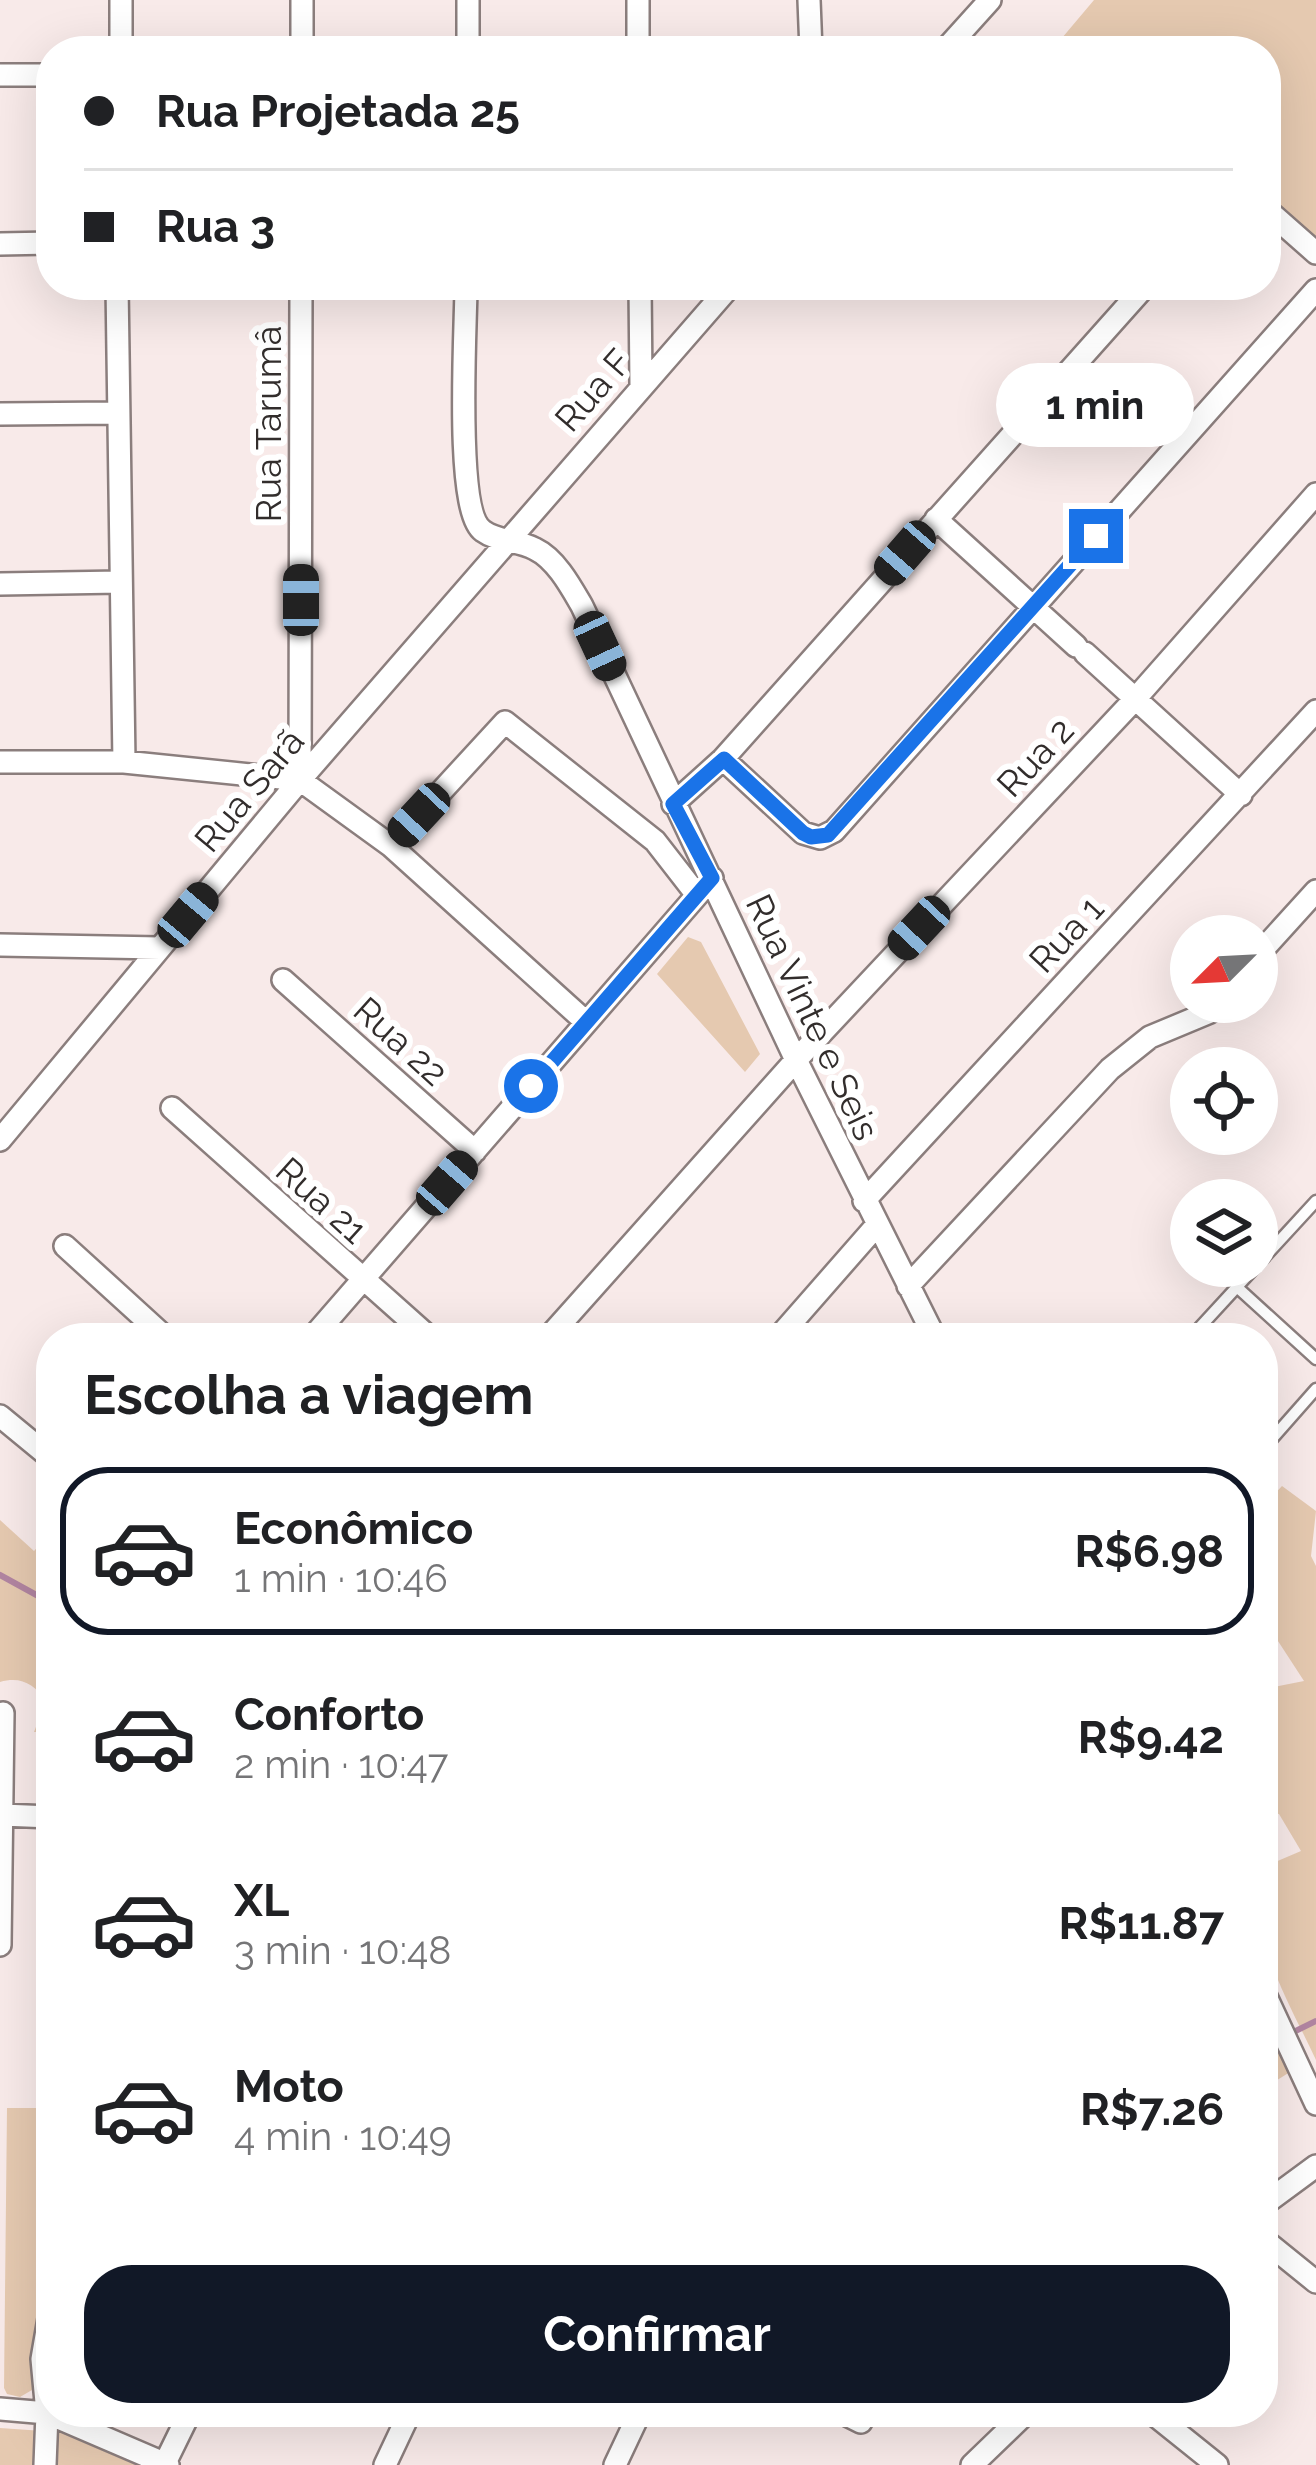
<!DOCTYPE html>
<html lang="pt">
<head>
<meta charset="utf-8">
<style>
  body { margin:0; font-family:Raleway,sans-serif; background:#f2f2f2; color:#202124; height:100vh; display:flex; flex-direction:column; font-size:45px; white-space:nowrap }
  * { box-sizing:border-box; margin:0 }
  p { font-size:39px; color:#757577 }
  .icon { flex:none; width:66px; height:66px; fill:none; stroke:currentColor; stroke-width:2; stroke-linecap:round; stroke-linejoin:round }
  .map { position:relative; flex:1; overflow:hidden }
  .panel { position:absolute; left:36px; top:1323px; width:1242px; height:1104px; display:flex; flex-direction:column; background:#fff; border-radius:48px; box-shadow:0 12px 48px #0002 }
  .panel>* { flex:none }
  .hud { position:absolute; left:36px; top:36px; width:1245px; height:264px; border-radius:48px; box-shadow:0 12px 48px #0002; display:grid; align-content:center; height:264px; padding:0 48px; background:#fff }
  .needle { width:78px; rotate:246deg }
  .fabs { position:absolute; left:1170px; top:915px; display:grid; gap:24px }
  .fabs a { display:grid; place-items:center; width:108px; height:108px; border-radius:50%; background:#fff; box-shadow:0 12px 48px #0002; font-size:60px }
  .end { position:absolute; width:54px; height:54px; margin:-27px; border:15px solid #1a73e8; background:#fff; box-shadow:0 0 0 6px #fff }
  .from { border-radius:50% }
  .bubble { position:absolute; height:84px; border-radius:42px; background:#fff; box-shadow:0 12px 48px #0002; font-size:39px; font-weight:700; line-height:84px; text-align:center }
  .car { position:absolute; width:36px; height:72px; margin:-36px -18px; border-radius:15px; box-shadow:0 0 9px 3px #0007; background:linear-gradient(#222 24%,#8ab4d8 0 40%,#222 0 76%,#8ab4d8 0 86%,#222 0) }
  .hud b { display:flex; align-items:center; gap:42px; height:114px; font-size:45px }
  .hud b+b { border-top:3px solid #e0e0e0 }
  .hud i { width:30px; height:30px; background:#202124 }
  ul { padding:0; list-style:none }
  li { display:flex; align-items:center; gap:36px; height:168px; margin:0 24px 18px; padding:0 24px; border:6px solid transparent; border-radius:48px }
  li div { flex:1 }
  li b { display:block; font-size:45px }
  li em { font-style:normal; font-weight:700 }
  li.on { border-color:#111827 }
  li>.icon { width:108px; height:108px; stroke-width:1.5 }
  h2 { padding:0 48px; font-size:54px; line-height:144px }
  .primary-button { display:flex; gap:24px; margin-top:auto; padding:24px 48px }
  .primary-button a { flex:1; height:138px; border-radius:48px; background:#111827; color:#fff; font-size:48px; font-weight:700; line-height:138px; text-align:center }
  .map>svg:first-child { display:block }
  .green { fill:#e5c9b0 }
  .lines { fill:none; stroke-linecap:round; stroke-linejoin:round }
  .stream { stroke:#b285a1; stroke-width:6 }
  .service-casing { stroke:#8b7e7d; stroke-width:15 }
  .minor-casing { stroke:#8b7e7d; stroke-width:26 }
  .service { stroke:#fff; stroke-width:10 }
  .minor { stroke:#fff; stroke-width:21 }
  .route { stroke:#1a73e8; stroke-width:15 }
  .labels { text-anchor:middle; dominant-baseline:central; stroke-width:12; stroke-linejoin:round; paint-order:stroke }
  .street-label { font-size:36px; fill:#322d2c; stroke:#fff }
</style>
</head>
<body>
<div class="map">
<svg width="1316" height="2465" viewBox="0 0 1316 2465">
  <rect width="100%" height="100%" fill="#f8eae9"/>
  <!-- green -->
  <path class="green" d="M 1094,0 L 1316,0 L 1316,239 L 1266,193 L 1266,51 L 1051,51 Z
    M 688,937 L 701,942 L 760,1054 L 745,1072 L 657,974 Z
    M 1282,1486 L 1316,1511 L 1311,1556 L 1316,1566 L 1316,2060 C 1289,2001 1243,1932 1268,1865 L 1301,1851 L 1279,1814 L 1263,1812 L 1263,1689 L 1304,1681 L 1263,1618 L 1263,1506 Z
    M 0,1520 L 34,1551 L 51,1533 L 51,1732 L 34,1732 L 46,1701 C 34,1684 21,1676 0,1682 Z
    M 1263,1998 L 1298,2067 L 1263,2089 Z
    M 7,2108 L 51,2108 L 51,2222 L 40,2252 L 35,2382 L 32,2390 L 20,2397 L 7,2394 L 4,2388 Z
    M 0,2428 L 43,2431 L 41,2465 L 0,2465 Z
    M 58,2431 L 136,2465 L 55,2465 Z"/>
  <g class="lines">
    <!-- stream -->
    <path class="stream" d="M 0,1575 L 51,1603
      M 1263,2047 L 1316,2021"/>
    <!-- service casing -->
    <g class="service-casing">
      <path id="service" d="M 1238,1288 L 1316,1359
        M 1190,1338 L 1316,1201
        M 1263,1449 L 1316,1389"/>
    </g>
    <!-- minor casing -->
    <g class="minor-casing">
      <path id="minor" d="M 121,0 L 121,51
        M 638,0 L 638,51
        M 809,0 L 811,51
        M 302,51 L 302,0
        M 468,51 L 468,0
        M 944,51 L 990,0
        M 0,75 L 51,75
        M 1266,209 L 1316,253
        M 0,244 L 51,243
        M 117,285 L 124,762
        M 466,285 C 466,327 454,511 483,531 C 498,542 519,540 535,549 C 556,559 571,587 582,606 L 796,1060 L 935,1338
        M 640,285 L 641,385
        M 0,414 L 116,413
        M 936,519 L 1076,646
        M 0,584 L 120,582
        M 1085,653 L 1241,795
        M 723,759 L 803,833 L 820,838 L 834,831 L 1316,290
        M 0,762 L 124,762 L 300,780
        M 300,780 L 301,285
        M 300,780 L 391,846 L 586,1022
        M 673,804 L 723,759 L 1146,285
        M 391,846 L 505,722 L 655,841 L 697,895
        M 0,945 L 160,948
        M 1257,956 L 1316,891
        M 283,980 L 475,1151
        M 172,1108 L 430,1338
        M 0,1140 L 300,780 L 731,285
        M 864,1201 L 1316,711
        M 65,1246 L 166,1338
        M 908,1286 L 1110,1069 L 1150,1037 L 1210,1012 L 1218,1002
        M 312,1338 L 712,878
        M 548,1338 L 796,1060 L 1136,698 L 1316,494
        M 778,1338 L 877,1225
        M 0,1416 L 51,1458
        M 2,1815 L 51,1817
        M 0,1945 L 3,1713
        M 1263,1990 L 1316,2104
        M 1263,2205 L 1316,2166
        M 1263,2239 L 1316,2282
        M 0,2409 L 47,2413 L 168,2465
        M 841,2412 L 861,2422 L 865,2412
        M 1151,2412 L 1217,2465
        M 165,2463 L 190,2412
        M 45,2465 L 47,2413 L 42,2359 L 51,2307
        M 385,2465 L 410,2412
        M 615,2465 L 640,2412
        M 972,2465 L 1027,2412"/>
    </g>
    <!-- service -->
    <use href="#service" class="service"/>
    <!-- minor -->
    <use href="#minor" class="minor"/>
  </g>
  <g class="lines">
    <!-- route -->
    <path class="route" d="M 531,1086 L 712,878 L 673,804 L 724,759 L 803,833 L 811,837 L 828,835 L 1096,536"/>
  </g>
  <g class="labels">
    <!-- street labels -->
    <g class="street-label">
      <text transform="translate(593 390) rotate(-49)">Rua F</text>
      <text transform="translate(268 424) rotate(-90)">Rua Tarumâ</text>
      <text transform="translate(1035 757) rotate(-47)">Rua 2</text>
      <text transform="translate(249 790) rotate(-50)">Rua Sarã</text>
      <text transform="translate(1066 934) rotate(-47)">Rua 1</text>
      <text transform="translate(813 1017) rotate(65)">Rua Vinte e Seis</text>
      <text transform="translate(401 1041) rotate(42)">Rua 22</text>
      <text transform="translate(322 1200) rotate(42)">Rua 21</text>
    </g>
  </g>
</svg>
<div class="fabs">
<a><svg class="needle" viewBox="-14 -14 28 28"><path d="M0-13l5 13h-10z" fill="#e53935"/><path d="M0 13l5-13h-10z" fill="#757577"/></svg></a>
<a><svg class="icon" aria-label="locate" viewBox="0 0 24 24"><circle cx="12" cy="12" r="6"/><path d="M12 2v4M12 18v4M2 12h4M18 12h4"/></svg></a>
<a><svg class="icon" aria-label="layers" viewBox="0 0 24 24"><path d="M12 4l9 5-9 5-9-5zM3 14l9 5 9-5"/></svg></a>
</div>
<i class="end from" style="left:531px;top:1086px"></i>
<i class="end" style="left:1096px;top:536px"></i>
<div class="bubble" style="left:996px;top:363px;width:198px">1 min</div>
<i class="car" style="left:905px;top:553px;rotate:221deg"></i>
<i class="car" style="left:301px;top:600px;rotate:0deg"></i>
<i class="car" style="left:600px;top:646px;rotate:155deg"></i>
<i class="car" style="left:419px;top:815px;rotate:223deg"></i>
<i class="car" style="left:188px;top:915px;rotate:40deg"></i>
<i class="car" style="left:919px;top:928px;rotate:223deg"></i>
<i class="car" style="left:447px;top:1183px;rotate:41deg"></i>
<div class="hud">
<b><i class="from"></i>Rua Projetada 25</b>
<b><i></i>Rua 3</b>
</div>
<section class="panel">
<h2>Escolha a viagem</h2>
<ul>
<li class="on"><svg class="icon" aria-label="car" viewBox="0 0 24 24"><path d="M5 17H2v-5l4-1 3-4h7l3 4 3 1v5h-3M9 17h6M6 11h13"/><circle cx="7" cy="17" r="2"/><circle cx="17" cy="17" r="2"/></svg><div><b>Econômico</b><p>1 min · 10:46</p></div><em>R$6.98</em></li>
<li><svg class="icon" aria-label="car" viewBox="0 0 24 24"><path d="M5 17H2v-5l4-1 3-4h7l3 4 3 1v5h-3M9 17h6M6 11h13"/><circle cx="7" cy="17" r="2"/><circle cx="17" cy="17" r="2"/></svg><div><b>Conforto</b><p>2 min · 10:47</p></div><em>R$9.42</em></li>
<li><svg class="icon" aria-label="car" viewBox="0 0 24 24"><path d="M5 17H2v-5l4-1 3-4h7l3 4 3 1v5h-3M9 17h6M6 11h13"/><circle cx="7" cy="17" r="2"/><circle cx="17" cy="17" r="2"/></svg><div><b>XL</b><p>3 min · 10:48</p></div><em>R$11.87</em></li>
<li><svg class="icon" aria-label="car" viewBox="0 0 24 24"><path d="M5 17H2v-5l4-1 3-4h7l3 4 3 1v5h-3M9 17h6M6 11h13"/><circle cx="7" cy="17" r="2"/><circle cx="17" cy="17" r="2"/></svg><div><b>Moto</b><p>4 min · 10:49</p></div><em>R$7.26</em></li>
</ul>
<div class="primary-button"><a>Confirmar</a></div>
</section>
</div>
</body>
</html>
